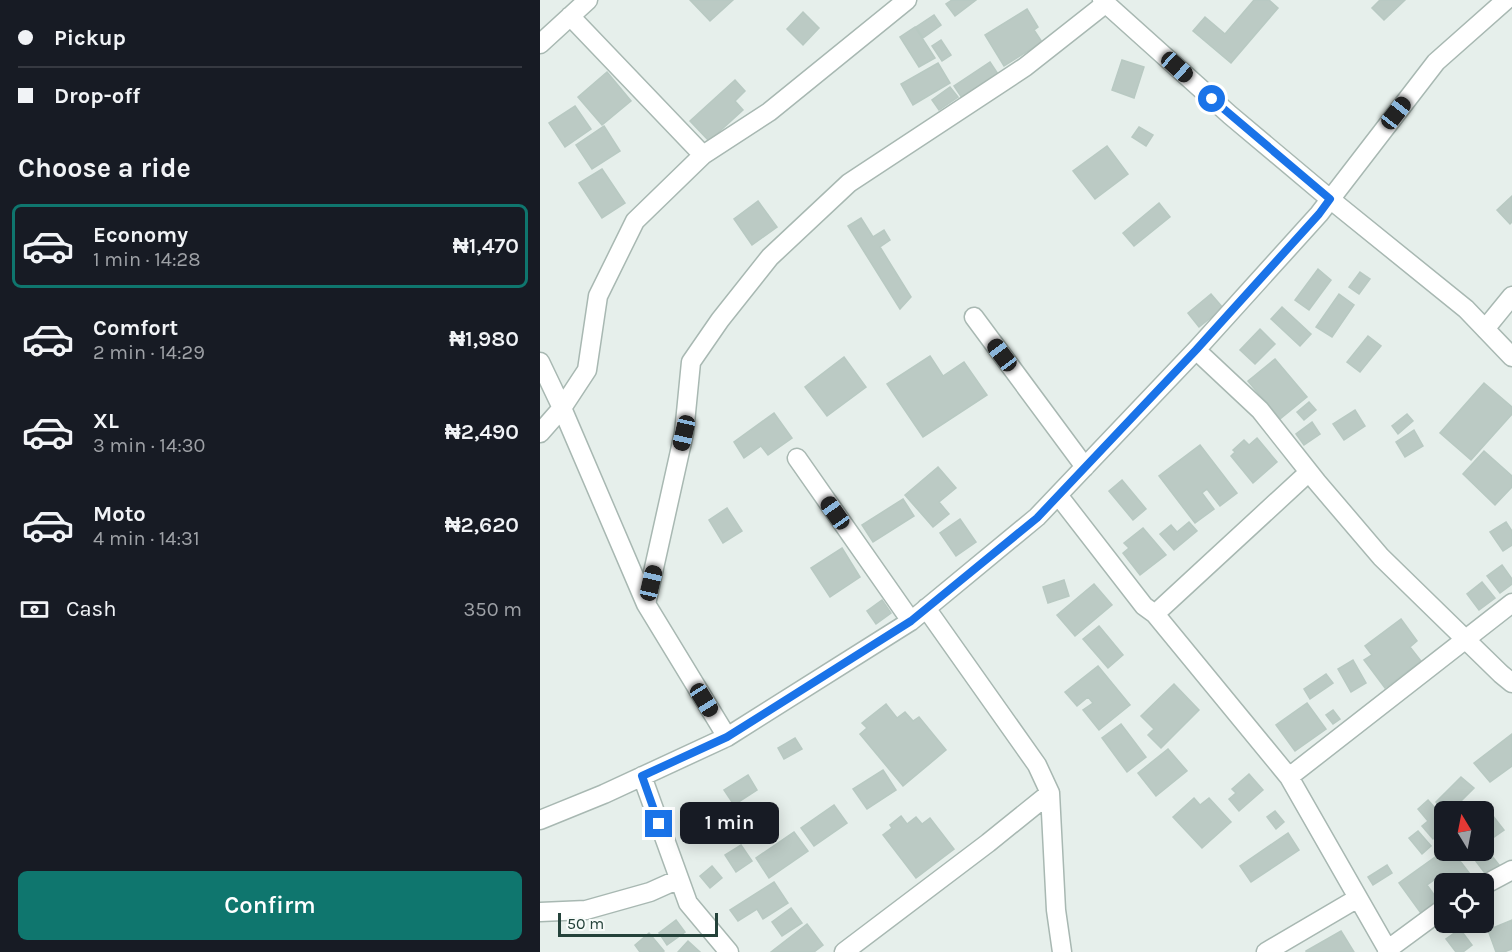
<!DOCTYPE html>
<html lang="en">
<head>
<meta charset="utf-8">
<style>
  body { margin:0; font-family:Karla,sans-serif; background:#242831; color:#f1f3f6; height:100vh; display:flex; flex-direction:column; font-size:22px; white-space:nowrap }
  * { box-sizing:border-box; margin:0 }
  p { font-size:20px; color:#9ea1a6 }
  .icon { flex:none; width:33px; height:33px; fill:none; stroke:currentColor; stroke-width:2; stroke-linecap:round; stroke-linejoin:round }
  .map { position:relative; flex:1; overflow:hidden }
  .details { display:flex; flex-direction:column; background:#171b24; width:540px }
  .details>* { flex:none }
  .hud { display:grid; align-content:center; height:132px; padding:0 18px; background:#171b24 }
  .needle { width:39px; rotate:350deg }
  .fabs { position:absolute; left:894px; top:801px; display:grid; gap:12px }
  .fabs a { display:grid; place-items:center; width:60px; height:60px; border-radius:9px; background:#171b24; box-shadow:0 3px 15px #0003; font-size:30px }
  .scale { position:absolute; left:18px; bottom:15px; width:160px; box-sizing:border-box; padding-left:6px; border:3px solid #24423a; border-top:0; font-size:16px; line-height:21px; white-space:nowrap; color:#24423a; -webkit-text-stroke:4px #f7fbf9; paint-order:stroke }
  .end { position:absolute; width:27px; height:27px; margin:-14px; border:8px solid #1a73e8; background:#fff; box-shadow:0 0 0 3px #fff }
  .from { border-radius:50% }
  .bubble { position:absolute; height:42px; border-radius:9px; background:#171b24; box-shadow:0 3px 15px #0003; font-size:20px; font-weight:600; line-height:42px; text-align:center }
  .car { position:absolute; width:18px; height:36px; margin:-18px -9px; border-radius:8px; box-shadow:0 0 4px 2px #0007; background:linear-gradient(#222 24%,#8ab4d8 0 40%,#222 0 76%,#8ab4d8 0 86%,#222 0) }
  .hud b { display:flex; align-items:center; gap:21px; height:57px; font-size:22px }
  .hud b+b { border-top:2px solid #363941 }
  .hud i { width:15px; height:15px; background:#f1f3f6 }
  ul { padding:0; list-style:none }
  li { display:flex; align-items:center; gap:18px; height:84px; margin:0 12px 9px; padding:0 6px; border:3px solid transparent; border-radius:9px }
  li div { flex:1 }
  li b { display:block; font-size:22px }
  li em { font-style:normal; font-weight:600 }
  li.on { border-color:#0f766e }
  li>.icon { width:54px; height:54px; stroke-width:1.5 }
  h2 { padding:0 18px; font-size:27px; line-height:72px }
  .pay { display:flex; align-items:center; gap:15px; height:66px; padding:0 18px; font-size:22px }
  .pay p { margin-inline-start:auto }
  .action { display:flex; gap:12px; margin-top:auto; padding:12px 18px }
  .action a { flex:1; height:69px; border-radius:9px; background:#0f766e; color:#fff; font-size:24px; font-weight:600; line-height:69px; text-align:center }
  main { display:flex; flex:1; min-height:0 }
  .map>svg:first-child { display:block }
  .building { fill:#bbcac4; stroke:#b8c9c2; stroke-width:1.5 }
  .lines { fill:none; stroke-linecap:round; stroke-linejoin:round }
  .minor-casing { stroke:#a8b8b2; stroke-width:21 }
  .minor { stroke:#fff; stroke-width:18 }
  .route { stroke:#1a73e8; stroke-width:8 }
</style>
</head>
<body>
<main>
<section class="details">
<div class="hud">
<b><i class="from"></i>Pickup</b>
<b><i></i>Drop-off</b>
</div>
<h2>Choose a ride</h2>
<ul>
<li class="on"><svg class="icon" aria-label="car" viewBox="0 0 24 24"><path d="M5 17H2v-5l4-1 3-4h7l3 4 3 1v5h-3M9 17h6M6 11h13"/><circle cx="7" cy="17" r="2"/><circle cx="17" cy="17" r="2"/></svg><div><b>Economy</b><p>1 min · 14:28</p></div><em>₦1,470</em></li>
<li><svg class="icon" aria-label="car" viewBox="0 0 24 24"><path d="M5 17H2v-5l4-1 3-4h7l3 4 3 1v5h-3M9 17h6M6 11h13"/><circle cx="7" cy="17" r="2"/><circle cx="17" cy="17" r="2"/></svg><div><b>Comfort</b><p>2 min · 14:29</p></div><em>₦1,980</em></li>
<li><svg class="icon" aria-label="car" viewBox="0 0 24 24"><path d="M5 17H2v-5l4-1 3-4h7l3 4 3 1v5h-3M9 17h6M6 11h13"/><circle cx="7" cy="17" r="2"/><circle cx="17" cy="17" r="2"/></svg><div><b>XL</b><p>3 min · 14:30</p></div><em>₦2,490</em></li>
<li><svg class="icon" aria-label="car" viewBox="0 0 24 24"><path d="M5 17H2v-5l4-1 3-4h7l3 4 3 1v5h-3M9 17h6M6 11h13"/><circle cx="7" cy="17" r="2"/><circle cx="17" cy="17" r="2"/></svg><div><b>Moto</b><p>4 min · 14:31</p></div><em>₦2,620</em></li>
</ul>
<div class="pay"><svg class="icon" aria-label="cash" viewBox="0 0 24 24"><path d="M3 7h18v10H3z"/><circle cx="12" cy="12" r="2"/></svg>Cash<p>350 m</p></div>
<div class="action"><a>Confirm</a></div>
</section>
<div class="map">
<svg width="972" height="952" viewBox="0 0 972 952">
  <rect width="100%" height="100%" fill="#e6efeb"/>
  <!-- building -->
  <path class="building" d="M 150,0 L 193,0 L 170,21 Z
    M 412,0 L 436,0 L 415,16 L 406,4 Z
    M 714,0 L 729,0 L 738,8 L 691,63 L 653,31 L 665,17 L 685,34 Z
    M 840,0 L 865,0 L 844,20 L 832,8 Z
    M 487,9 L 498,27 L 494,30 L 502,42 L 464,66 L 445,35 Z
    M 263,12 L 279,28 L 263,45 L 247,29 Z
    M 394,15 L 401,25 L 383,38 L 376,27 Z
    M 375,27 L 395,58 L 379,67 L 360,37 Z
    M 401,40 L 411,55 L 402,61 L 392,46 Z
    M 582,60 L 604,67 L 594,98 L 572,90 Z
    M 450,62 L 458,74 L 422,98 L 414,86 Z
    M 398,63 L 410,83 L 373,105 L 361,84 Z
    M 67,72 L 91,101 L 62,125 L 38,97 Z
    M 195,80 L 205,91 L 195,101 L 203,110 L 169,141 L 150,121 Z
    M 410,87 L 418,97 L 399,110 L 392,100 Z
    M 35,106 L 51,129 L 25,147 L 9,123 Z
    M 64,126 L 80,151 L 52,169 L 36,145 Z
    M 599,127 L 613,135 L 606,146 L 592,137 Z
    M 567,146 L 588,174 L 555,199 L 533,171 Z
    M 62,169 L 85,203 L 62,218 L 39,183 Z
    M 972,196 L 972,222 L 970,224 L 957,210 Z
    M 218,201 L 237,227 L 212,245 L 194,219 Z
    M 619,203 L 630,217 L 594,246 L 583,233 Z
    M 321,218 L 333,237 L 344,230 L 350,240 L 340,247 L 371,297 L 360,309 L 308,226 Z
    M 778,269 L 791,280 L 769,310 L 755,300 Z
    M 820,272 L 830,279 L 819,294 L 809,287 Z
    M 671,294 L 683,308 L 659,327 L 648,313 Z
    M 799,294 L 814,305 L 792,337 L 776,327 Z
    M 742,307 L 771,334 L 760,346 L 731,319 Z
    M 720,329 L 735,344 L 715,364 L 700,350 Z
    M 828,336 L 841,346 L 820,372 L 807,362 Z
    M 390,356 L 403,376 L 424,362 L 447,395 L 383,437 L 347,384 Z
    M 304,357 L 326,387 L 287,416 L 265,387 Z
    M 735,359 L 767,397 L 740,419 L 708,381 Z
    M 944,383 L 972,407 L 972,414 L 931,460 L 900,433 Z
    M 769,402 L 776,410 L 764,420 L 757,412 Z
    M 815,410 L 825,426 L 804,440 L 793,424 Z
    M 234,413 L 252,438 L 228,455 L 221,446 L 204,458 L 194,442 Z
    M 867,414 L 873,421 L 858,434 L 852,426 Z
    M 772,422 L 780,434 L 764,445 L 756,434 Z
    M 874,430 L 883,446 L 865,457 L 856,442 Z
    M 717,438 L 737,462 L 713,483 L 691,456 L 695,452 L 693,450 L 704,440 L 709,445 Z
    M 660,445 L 697,493 L 680,506 L 667,489 L 662,493 L 674,509 L 655,523 L 619,476 Z
    M 944,451 L 972,476 L 972,487 L 955,505 L 923,474 Z
    M 398,467 L 416,488 L 399,502 L 409,514 L 393,527 L 365,495 Z
    M 582,480 L 606,509 L 593,520 L 569,491 Z
    M 363,499 L 374,516 L 333,542 L 322,525 Z
    M 187,508 L 202,531 L 183,543 L 169,520 Z
    M 420,519 L 436,542 L 416,556 L 400,533 Z
    M 649,522 L 657,531 L 634,550 L 620,534 L 631,525 L 637,532 Z
    M 966,522 L 972,531 L 972,545 L 963,551 L 950,532 Z
    M 603,528 L 626,555 L 600,575 L 583,553 L 589,548 L 584,543 Z
    M 302,548 L 320,577 L 290,597 L 271,568 Z
    M 962,565 L 972,579 L 972,584 L 960,593 L 947,576 Z
    M 524,580 L 529,596 L 508,603 L 503,587 Z
    M 942,582 L 955,598 L 939,610 L 927,594 Z
    M 554,584 L 572,605 L 535,636 L 517,615 Z
    M 342,600 L 351,613 L 336,624 L 327,611 Z
    M 861,619 L 877,641 L 870,647 L 881,661 L 845,688 L 824,660 L 832,655 L 825,646 Z
    M 559,626 L 583,655 L 568,668 L 543,639 Z
    M 813,660 L 826,683 L 811,692 L 798,669 Z
    M 558,666 L 590,705 L 559,730 L 543,710 L 553,703 L 548,697 L 537,706 L 525,692 Z
    M 786,674 L 793,683 L 770,699 L 764,689 Z
    M 634,684 L 659,710 L 621,748 L 608,735 L 614,729 L 601,716 Z
    M 767,703 L 786,729 L 755,751 L 736,725 Z
    M 346,704 L 357,718 L 365,712 L 373,721 L 379,717 L 406,750 L 363,786 L 320,734 L 327,728 L 322,723 Z
    M 793,710 L 800,719 L 793,724 L 786,715 Z
    M 581,724 L 606,757 L 587,772 L 562,738 Z
    M 972,734 L 972,766 L 950,782 L 934,763 Z
    M 255,738 L 262,749 L 244,759 L 238,748 Z
    M 628,749 L 647,771 L 616,796 L 598,773 Z
    M 343,770 L 356,790 L 327,809 L 313,789 Z
    M 709,774 L 723,790 L 699,811 L 689,799 L 696,793 L 692,789 Z
    M 208,775 L 217,790 L 194,805 L 184,790 Z
    M 921,777 L 934,788 L 910,812 L 906,812 L 896,802 Z
    M 654,798 L 660,805 L 669,798 L 691,822 L 662,848 L 633,817 Z
    M 888,800 L 904,818 L 904,840 L 898,834 L 893,839 L 882,826 L 888,821 L 878,809 Z
    M 294,805 L 307,823 L 274,846 L 261,828 Z
    M 735,811 L 744,822 L 736,829 L 727,817 Z
    M 361,816 L 367,824 L 376,817 L 382,824 L 390,818 L 414,849 L 376,878 L 343,835 L 352,828 L 350,825 Z
    M 953,816 L 964,830 L 944,844 L 944,823 Z
    M 878,831 L 891,846 L 882,854 L 869,838 Z
    M 254,832 L 268,851 L 229,878 L 216,858 Z
    M 748,833 L 759,850 L 711,882 L 700,866 Z
    M 201,845 L 212,861 L 196,872 L 185,855 Z
    M 905,850 L 935,850 L 920,861 L 933,878 L 926,884 L 904,884 L 904,889 L 897,878 L 887,885 L 900,903 L 883,916 L 859,883 Z
    M 948,851 L 960,866 L 947,876 L 935,860 Z
    M 847,865 L 852,873 L 833,885 L 828,877 Z
    M 172,866 L 182,878 L 170,888 L 160,876 Z
    M 234,882 L 248,903 L 223,919 L 217,909 L 198,921 L 190,910 Z
    M 251,908 L 262,923 L 242,936 L 232,922 Z
    M 136,920 L 145,932 L 127,945 L 119,933 Z
    M 972,920 L 972,949 L 964,952 L 956,952 L 948,930 Z
    M 267,924 L 283,945 L 274,952 L 231,952 Z
    M 920,929 L 932,945 L 923,952 L 916,952 L 906,939 Z
    M 801,931 L 814,952 L 766,952 L 766,951 Z
    M 109,933 L 124,951 L 122,952 L 100,952 L 95,945 Z
    M 148,941 L 160,952 L 138,952 Z"/>
  <g class="lines">
    <!-- minor casing -->
    <g class="minor-casing">
      <path id="minor" d="M 562,0 L 690,115 L 790,199 L 926,309 L 972,357
        M 30,16 L 163,155
        M 0,44 L 48,0
        M 434,317 L 545,467
        M 945,329 L 972,296
        M 656,350 L 720,410 L 777,482 L 841,557 L 961,674 L 972,683
        M 0,362 L 22,408 L 106,604 L 187,737
        M 0,433 L 22,408 L 47,370 L 58,296 L 95,221 L 163,155 L 229,112 L 367,0
        M 257,458 L 371,621
        M 518,495 L 604,606 L 615,614 L 749,777 L 849,952
        M 106,604 L 144,433 L 151,362 L 180,320 L 230,257 L 309,183 L 485,67 L 565,4
        M 615,614 L 769,472
        M 102,776 L 148,903 L 189,952
        M 749,777 L 972,603
        M 510,793 L 516,910 L 522,952
        M 0,820 L 64,794 L 187,737 L 371,621 L 497,517 L 656,350 L 779,214 L 896,62 L 966,0
        M 944,885 L 972,870
        M 0,912 L 46,910 L 110,892 L 139,879
        M 847,950 L 904,908
        M 304,952 L 448,843 L 510,793 L 497,765 L 386,608
        M 726,952 L 818,898"/>
    </g>
    <!-- minor -->
    <use href="#minor" class="minor"/>
  </g>
  <g class="lines">
    <!-- route -->
    <path class="route" d="M 119,824 L 102,776 L 187,737 L 371,621 L 497,518 L 656,350 L 779,214 L 790,199 L 672,99"/>
  </g>
</svg>
<div class="fabs">
<a><svg class="needle" viewBox="-14 -14 28 28"><path d="M0-13l5 13h-10z" fill="#e53935"/><path d="M0 13l5-13h-10z" fill="#9ea1a6"/></svg></a>
<a><svg class="icon" aria-label="locate" viewBox="0 0 24 24"><circle cx="12" cy="12" r="6"/><path d="M12 2v4M12 18v4M2 12h4M18 12h4"/></svg></a>
</div>
<div class="scale">50 m</div>
<i class="end from" style="left:672px;top:99px"></i>
<i class="end" style="left:119px;top:824px"></i>
<div class="bubble" style="left:140px;top:802px;width:99px">1 min</div>
<i class="car" style="left:637px;top:67px;rotate:132deg"></i>
<i class="car" style="left:856px;top:113px;rotate:38deg"></i>
<i class="car" style="left:462px;top:355px;rotate:323deg"></i>
<i class="car" style="left:144px;top:433px;rotate:193deg"></i>
<i class="car" style="left:295px;top:513px;rotate:325deg"></i>
<i class="car" style="left:111px;top:583px;rotate:13deg"></i>
<i class="car" style="left:164px;top:700px;rotate:148deg"></i>
</div>
</main>
</body>
</html>
